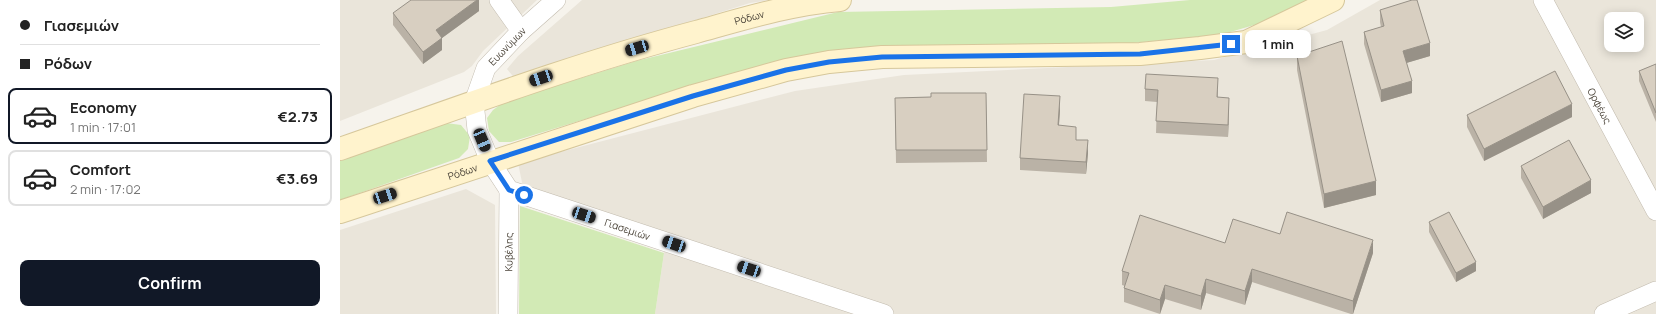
<!DOCTYPE html>
<html lang="en">
<head>
<meta charset="utf-8">
<style>
  body { margin:0; font-family:Manrope,sans-serif; background:#f6f6f6; color:#222; height:100vh; display:flex; flex-direction:column; font-size:15px; white-space:nowrap }
  * { box-sizing:border-box; margin:0 }
  p { font-size:13px; color:#767676 }
  .icon { flex:none; width:22px; height:22px; fill:none; stroke:currentColor; stroke-width:2; stroke-linecap:round; stroke-linejoin:round }
  .map { position:relative; flex:1; overflow:hidden }
  .drawer { display:flex; flex-direction:column; background:#fff; width:340px }
  .drawer>* { flex:none }
  .top-card { display:grid; align-content:center; height:88px; padding:0 20px; background:#fff }
  .fabs { position:absolute; left:1264px; top:12px; display:grid; gap:8px }
  .fabs a { display:grid; place-items:center; width:40px; height:40px; border-radius:8px; background:#fff; box-shadow:0 2px 10px #0003; font-size:20px }
  .end { position:absolute; width:18px; height:18px; margin:-9px; border:5px solid #1a73e8; background:#fff; box-shadow:0 0 0 2px #fff }
  .from { border-radius:50% }
  .bubble { position:absolute; height:28px; border-radius:8px; background:#fff; box-shadow:0 2px 10px #0003; font-size:13px; font-weight:700; line-height:28px; text-align:center }
  .car { position:absolute; width:12px; height:24px; margin:-12px -6px; border-radius:5px; box-shadow:0 0 3px 1px #0007; background:linear-gradient(#222 24%,#8ab4d8 0 40%,#222 0 76%,#8ab4d8 0 86%,#222 0) }
  .top-card b { display:flex; align-items:center; gap:14px; height:38px; font-size:15px }
  .top-card b+b { border-top:1px solid #e0e0e0 }
  .top-card i { width:10px; height:10px; background:#222 }
  ul { padding:0; list-style:none }
  li { display:flex; align-items:center; gap:12px; height:56px; margin:0 8px 6px; padding:0 12px; border:2px solid #e0e0e0; border-radius:8px }
  li div { flex:1 }
  li b { display:block; font-size:15px }
  li em { font-style:normal; font-weight:700 }
  li.selected { border-color:#111827 }
  li>.icon { width:36px; height:36px; stroke-width:1.5 }
  .button { display:flex; gap:8px; margin-top:auto; padding:8px 20px }
  .button a { flex:1; height:46px; border-radius:8px; background:#111827; color:#fff; font-size:16px; font-weight:700; line-height:46px; text-align:center }
  main { display:flex; flex:1; min-height:0 }
  .map>svg:first-child { display:block }
  .residential { fill:#eae5da; fill-rule:evenodd }
  .green { fill:#d2eab5 }
  .lines { fill:none; stroke-linecap:round; stroke-linejoin:round }
  .street-casing { stroke:#c2bbae; stroke-width:20 }
  .secondary-casing { stroke:#d6c79b; stroke-width:24 }
  .street { stroke:#fff; stroke-width:19 }
  .secondary { stroke:#fff3cd; stroke-width:22 }
  .wall { fill:#bab2a6 }
  .shaded-wall { fill:#979187 }
  .building { fill:#d8cfc1; stroke:#979187 }
  .route { stroke:#1a73e8; stroke-width:5 }
  .labels { text-anchor:middle; dominant-baseline:central; stroke-width:3; stroke-linejoin:round; paint-order:stroke }
  .street-label { font-size:10px; fill:#4b4439; stroke:#fff }
</style>
</head>
<body>
<main>
<section class="drawer">
<div class="top-card">
<b><i class="from"></i>Γιασεμιών</b>
<b><i></i>Ρόδων</b>
</div>
<ul>
<li class="selected"><svg class="icon" aria-label="car" viewBox="0 0 24 24"><path d="M5 17H2v-5l4-1 3-4h7l3 4 3 1v5h-3M9 17h6M6 11h13"/><circle cx="7" cy="17" r="2"/><circle cx="17" cy="17" r="2"/></svg><div><b>Economy</b><p>1 min · 17:01</p></div><em>€2.73</em></li>
<li><svg class="icon" aria-label="car" viewBox="0 0 24 24"><path d="M5 17H2v-5l4-1 3-4h7l3 4 3 1v5h-3M9 17h6M6 11h13"/><circle cx="7" cy="17" r="2"/><circle cx="17" cy="17" r="2"/></svg><div><b>Comfort</b><p>2 min · 17:02</p></div><em>€3.69</em></li>
</ul>
<div class="button"><a>Confirm</a></div>
</section>
<div class="map">
<svg width="1316" height="314" viewBox="0 0 1316 314">
  <rect width="100%" height="100%" fill="#f6f3ec"/>
  <!-- residential -->
  <path class="residential" d="M 0,0 L 197,0 L 143,51 L 132,66 L 124,72 L 0,121 Z
    M 242,0 L 430,0 L 410,3 L 301,37 L 176,80 L 167,69 L 178,56 Z
    M 1040,0 L 1316,0 L 1316,314 L 315,314 L 327,233 L 183,187 L 178,163 L 455,91 L 564,75 L 874,60 L 987,30 ZM 1271,19 L 1297,19 L 1297,45 L 1271,45 Z
    M 126,189 L 155,205 L 156,314 L 0,314 L 0,230 Z"/>
  <!-- green -->
  <path class="green" d="M 850,0 L 972,0 L 935,19 L 880,35 L 782,44 L 591,45 L 505,50 L 378,78 L 171,142 L 159,142 L 149,131 L 147,118 L 153,110 L 164,102 L 296,61 L 498,12 L 771,7 Z
    M 106,123 L 121,125 L 130,136 L 128,149 L 119,158 L 0,200 L 0,161 Z
    M 180,206 L 324,253 L 315,314 L 179,314 Z"/>
  <g class="lines">
    <!-- street casing -->
    <g class="street-casing">
      <g id="street">
        <path d="M 159,0 L 181,31"/>
        <path id="s1" d="M 216,0 L 181,31 L 146,68 L 134,102 L 137,130 L 150,161 L 169,190 L 544,314"/>
        <path id="s2" d="M 1203,0 L 1316,211"/>
        <path id="s3" d="M 168,314 L 169,190"/>
        <path d="M 1264,314 L 1316,291"/>
      </g>
    </g>
    <!-- secondary casing -->
    <g class="secondary-casing">
      <g id="secondary">
        <path id="s4" d="M 0,149 C 118,108 235,64 356,32 C 403,19 451,4 500,0"/>
        <path id="s5" d="M 0,212 L 353,96 L 446,70 L 489,62 L 542,57 L 800,54 L 860,48 L 906,42 L 993,0"/>
      </g>
    </g>
    <!-- street -->
    <use href="#street" class="street"/>
    <!-- secondary -->
    <use href="#secondary" class="secondary"/>
  </g>
  <!-- wall -->
  <path class="wall" d="M 139,0 L 139,11 L 102,38 L 102,50 L 83,64 L 53,25 L 53,13 Z
    M 1040,10 L 1090,56 L 1066,63 L 1072,93 L 1041,102 L 1024,44 L 1024,32 L 1041,27 L 1040,22 Z
    M 957,56 L 1036,195 L 984,208 L 957,70 Z
    M 1316,64 L 1316,122 L 1299,81 L 1299,71 Z
    M 805,89 L 878,90 L 878,97 L 889,110 L 888,137 L 816,133 L 817,102 L 805,101 Z
    M 646,93 L 647,162 L 556,163 L 555,98 L 591,97 Z
    M 720,109 L 719,125 L 736,140 L 748,153 L 746,174 L 680,170 L 680,158 Z
    M 1127,115 L 1232,117 L 1144,161 L 1127,127 Z
    M 1181,166 L 1251,193 L 1203,219 L 1181,178 Z
    M 1089,222 L 1136,271 L 1116,282 L 1089,232 Z
    M 940,234 L 1033,253 L 1013,314 L 1011,314 L 912,282 L 905,305 L 866,293 L 861,310 L 825,299 L 820,314 L 784,302 L 784,288 L 785,286 L 782,285 L 782,271 Z"/>
  <!-- shaded-wall -->
  <path class="shaded-wall" d="M 137,0 L 139,0 L 139,11 L 102,38 L 102,50 L 83,64 L 83,52 L 96,30 Z
    M 1090,43 L 1090,56 L 1063,64 L 1063,51 Z
    M 1072,81 L 1072,93 L 1041,102 L 1041,90 Z
    M 720,96 L 720,109 L 718,138 L 718,125 Z
    M 889,98 L 889,110 L 888,137 L 888,125 Z
    M 1232,104 L 1232,117 L 1144,161 L 1144,149 Z
    M 748,140 L 748,153 L 746,174 L 746,162 Z
    M 1251,180 L 1251,193 L 1203,219 L 1203,207 Z
    M 1036,181 L 1036,195 L 984,208 L 984,194 Z
    M 1033,240 L 1033,253 L 1013,314 L 1013,301 Z
    M 1136,262 L 1136,271 L 1116,282 L 1116,273 Z
    M 912,269 L 912,282 L 905,305 L 905,291 Z
    M 866,279 L 866,293 L 861,310 L 861,296 Z
    M 825,285 L 825,299 L 820,314 L 820,300 Z"/>
  <!-- building -->
  <path class="building" d="M 71,0 L 137,0 L 96,30 L 102,38 L 83,52 L 53,13 Z
    M 1072,0 L 1077,0 L 1090,43 L 1063,51 L 1072,81 L 1041,90 L 1024,32 L 1044,26 L 1040,10 Z
    M 1002,41 L 1036,181 L 984,194 L 957,56 Z
    M 1316,64 L 1316,113 L 1299,71 Z
    M 1215,71 L 1232,104 L 1144,149 L 1127,115 Z
    M 806,74 L 878,78 L 877,97 L 889,98 L 888,125 L 816,121 L 818,90 L 805,89 Z
    M 591,93 L 646,93 L 647,150 L 556,150 L 555,98 L 591,97 Z
    M 684,94 L 720,96 L 718,125 L 736,127 L 736,140 L 748,140 L 746,162 L 680,158 Z
    M 1229,140 L 1251,180 L 1203,207 L 1181,166 Z
    M 947,212 L 1033,240 L 1013,301 L 912,269 L 905,291 L 866,279 L 861,296 L 825,285 L 820,300 L 784,288 L 789,273 L 782,271 L 800,215 L 885,243 L 893,219 L 940,234 Z
    M 1109,212 L 1136,262 L 1116,273 L 1089,222 Z"/>
  <g class="lines">
    <!-- route -->
    <path class="route" d="M 184,195 L 169,190 L 150,161 L 353,96 L 446,70 L 489,62 L 542,57 L 800,54 L 891,44"/>
  </g>
  <g class="labels">
    <!-- street labels -->
    <g class="street-label">
      <text stroke="none"><textPath href="#s4" startOffset="430">Ρόδων</textPath></text>
      <text transform="translate(167 46) rotate(-46)">Ευωνύμων</text>
      <text stroke="none"><textPath href="#s2" startOffset="120">Ορφέως</textPath></text>
      <text stroke="none"><textPath href="#s5" startOffset="129">Ρόδων</textPath></text>
      <text stroke="none"><textPath href="#s1" startOffset="355">Γιασεμιών</textPath></text>
      <text stroke="none"><textPath href="#s3" startOffset="62">Κυβέλης</textPath></text>
    </g>
  </g>
</svg>
<div class="fabs">
<a><svg class="icon" aria-label="layers" viewBox="0 0 24 24"><path d="M12 4l9 5-9 5-9-5zM3 14l9 5 9-5"/></svg></a>
</div>
<i class="end from" style="left:184px;top:195px"></i>
<i class="end" style="left:891px;top:44px"></i>
<div class="bubble" style="left:905px;top:30px;width:66px">1 min</div>
<i class="car" style="left:297px;top:48px;rotate:253deg"></i>
<i class="car" style="left:201px;top:78px;rotate:251deg"></i>
<i class="car" style="left:142px;top:140px;rotate:157deg"></i>
<i class="car" style="left:45px;top:196px;rotate:72deg"></i>
<i class="car" style="left:244px;top:215px;rotate:108deg"></i>
<i class="car" style="left:334px;top:244px;rotate:289deg"></i>
<i class="car" style="left:409px;top:269px;rotate:288deg"></i>
</div>
</main>
</body>
</html>
